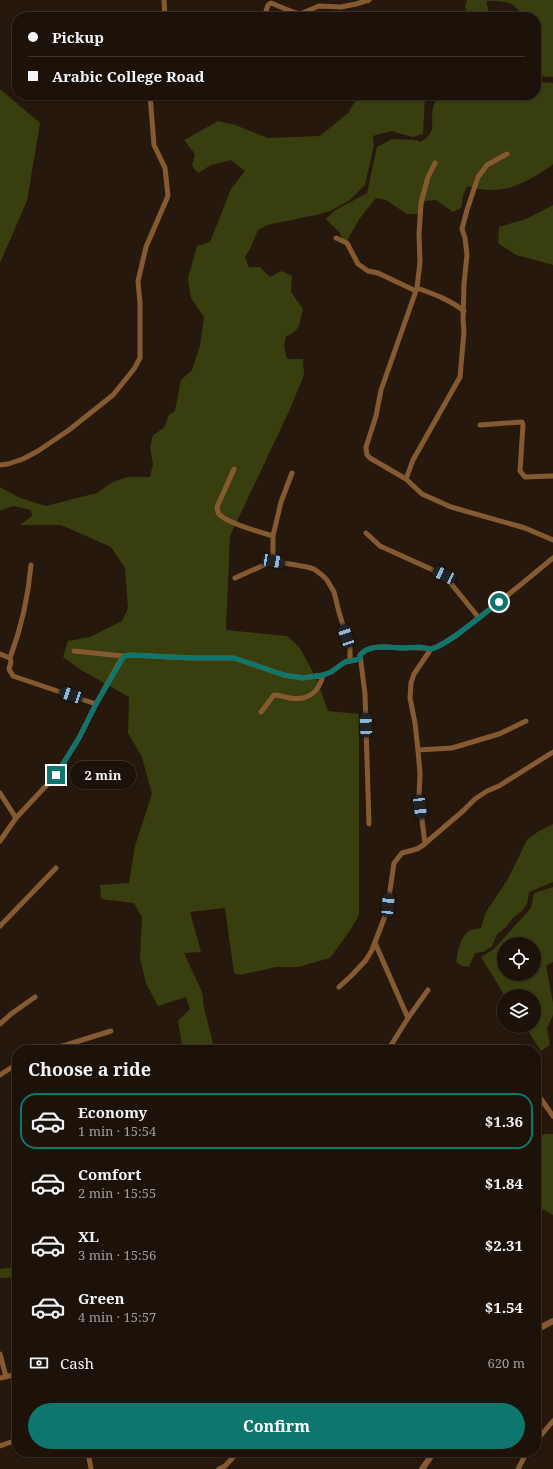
<!DOCTYPE html>
<html lang="en">
<head>
<meta charset="utf-8">
<style>
  body { margin:0; font-family:"Noto Serif",serif; background:#2a2018; color:#f1f3f6; height:100vh; display:flex; flex-direction:column; font-size:15px; white-space:nowrap }
  * { box-sizing:border-box; margin:0 }
  p { font-size:13px; color:#a09e9c }
  .icon { flex:none; width:22px; height:22px; fill:none; stroke:currentColor; stroke-width:2; stroke-linecap:round; stroke-linejoin:round }
  .map { position:relative; flex:1; overflow:hidden }
  .side { position:absolute; left:12px; top:1045px; width:529px; height:412px; display:flex; flex-direction:column; background:#1d120a; border-radius:16px; box-shadow:0 1px 3px #0004,0 0 0 1px #3b322b }
  .side>* { flex:none }
  .banner { position:absolute; left:12px; top:12px; width:529px; height:88px; border-radius:16px; box-shadow:0 1px 3px #0004,0 0 0 1px #3b322b; display:grid; align-content:center; height:88px; padding:0 16px; background:#1d120a }
  .controls { position:absolute; left:497px; top:937px; display:grid; gap:8px }
  .controls a { display:grid; place-items:center; width:44px; height:44px; border-radius:50%; background:#1d120a; box-shadow:0 1px 3px #0004,0 0 0 1px #3b322b; font-size:20px }
  .end { position:absolute; width:18px; height:18px; margin:-9px; border:5px solid #0f766e; background:#fff; box-shadow:0 0 0 2px #fff }
  .from { border-radius:50% }
  .bubble { position:absolute; height:28px; border-radius:14px; background:#1d120a; box-shadow:0 1px 3px #0004,0 0 0 1px #3b322b; font-size:13px; font-weight:700; line-height:28px; text-align:center }
  .car { position:absolute; width:12px; height:24px; margin:-12px -6px; border-radius:5px; box-shadow:0 0 3px 1px #0007; background:linear-gradient(#222 24%,#8ab4d8 0 40%,#222 0 76%,#8ab4d8 0 86%,#222 0) }
  .banner b { display:flex; align-items:center; gap:14px; height:38px; font-size:15px }
  .banner b+b { border-top:1px solid #3b322b }
  .banner i { width:10px; height:10px; background:#f1f3f6 }
  ul { padding:0; list-style:none }
  li { display:flex; align-items:center; gap:12px; height:56px; margin:0 8px 6px; padding:0 8px; border:2px solid transparent; border-radius:16px }
  li div { flex:1 }
  li b { display:block; font-size:15px }
  li em { font-style:normal; font-weight:700 }
  li.current { border-color:#0f766e }
  li>.icon { width:36px; height:36px; stroke-width:1.5 }
  h2 { padding:0 16px; font-size:18px; line-height:48px }
  .pay { display:flex; align-items:center; gap:10px; height:44px; padding:0 16px; font-size:15px }
  .pay p { margin-inline-start:auto }
  .primary-button { display:flex; gap:8px; margin-top:auto; padding:8px 16px }
  .primary-button a { flex:1; height:46px; border-radius:24px; background:#0f766e; color:#fff; font-size:16px; font-weight:700; line-height:46px; text-align:center }
  .map>svg:first-child { display:block }
  .green { fill:#393e0e; fill-rule:evenodd }
  .lines { fill:none; stroke-linecap:round; stroke-linejoin:round }
  .minor { stroke:#865a31; stroke-width:5 }
  .tertiary { stroke:#865a31; stroke-width:6 }
  .route { stroke:#0f766e; stroke-width:5 }
</style>
</head>
<body>
<div class="map">
<svg width="553" height="1469" viewBox="0 0 553 1469">
  <rect width="100%" height="100%" fill="#27180d"/>
  <!-- green -->
  <path class="green" d="M 467,0 L 553,0 L 553,77 L 536,76 L 536,17 L 523,17 C 514,0 503,1 486,1 L 490,17 L 468,17 L 465,6 Z
    M 536,82 L 553,83 L 553,164 L 551,166 C 524,184 501,197 467,186 L 463,195 L 461,208 L 453,212 L 436,200 L 425,201 L 421,211 L 418,214 L 407,214 L 386,200 L 376,198 L 360,218 L 345,244 L 340,233 L 326,219 L 334,211 L 367,193 L 377,147 L 392,139 L 416,140 L 420,142 C 440,131 428,122 434,105 C 435,102 439,98 442,95 L 471,95 L 487,101 L 497,95 L 536,95 Z
    M 0,89 L 40,123 L 27,201 L 0,263 Z
    M 361,95 L 427,95 L 425,97 L 423,134 L 413,137 L 391,131 L 373,136 L 374,145 L 365,185 L 350,200 L 330,211 L 316,215 L 267,225 L 258,230 L 250,249 L 245,257 L 249,267 L 260,267 L 270,277 L 281,271 L 292,276 L 291,292 L 303,309 C 300,322 300,332 286,336 L 284,346 L 287,359 L 303,359 L 304,375 L 290,409 L 230,536 L 226,630 L 287,636 L 300,648 L 317,680 L 328,711 L 359,714 L 359,915 L 349,932 L 330,958 L 298,967 L 276,967 L 240,975 L 234,973 L 225,908 L 190,912 L 201,952 L 184,953 L 202,992 L 204,1008 L 214,1047 L 214,1050 L 187,1050 L 182,1044 L 178,1021 L 190,1009 L 186,997 L 158,1006 L 146,983 L 140,958 L 142,917 L 134,903 L 101,899 L 100,885 L 129,883 L 135,846 L 152,794 L 142,757 L 128,733 L 129,697 L 81,670 L 63,657 L 68,641 L 90,637 L 122,621 L 128,608 L 125,568 L 111,547 L 61,525 L 20,525 L 32,516 L 31,510 L 13,506 L 0,511 L 0,487 L 20,498 L 46,506 L 97,493 L 113,482 L 128,477 L 150,477 L 153,464 L 150,447 L 153,435 L 164,428 L 169,415 L 175,411 L 181,380 L 192,370 L 200,346 L 204,317 L 191,298 L 188,278 L 197,246 L 210,242 L 231,189 L 245,171 L 231,160 L 211,165 L 198,173 L 192,166 L 195,154 L 184,140 L 218,121 L 235,125 L 268,138 L 320,136 L 348,113 L 356,100 Z
    M 553,205 L 553,265 L 516,255 L 498,243 L 499,227 L 526,219 Z
    M 553,824 L 553,882 L 529,892 L 527,904 L 522,911 L 514,917 L 506,927 L 497,934 L 492,946 L 483,952 L 475,953 L 469,967 L 462,966 L 456,962 C 458,952 460,935 471,930 C 474,929 478,929 481,928 L 486,912 L 508,879 L 527,840 L 539,831 Z
    M 553,887 L 553,962 L 546,966 L 553,1003 L 553,1015 L 547,1028 L 550,1045 L 541,1051 L 525,1026 L 534,1026 L 534,996 L 505,996 L 481,957 L 494,949 L 531,908 L 534,893 ZM 504,944 L 534,944 L 534,974 L 504,974 Z
    M 544,1134 L 553,1134 L 553,1215 L 540,1208 L 536,1207 L 536,1139 Z
    M 17,1267 L 17,1277 L 0,1278 L 0,1269 Z"/>
  <g class="lines">
    <!-- minor -->
    <path class="minor" d="M 164,0 L 165,17
      M 264,17 L 268,5 L 271,3 L 293,12 L 300,14 L 319,6 L 341,7 L 356,4 L 369,0
      M 507,154 L 487,165 L 478,177 L 467,210 L 462,229 L 465,238 L 467,255 L 464,284 L 463,320 L 464,331 L 460,377 L 413,460 L 406,479 L 422,494 L 451,507 L 525,528 L 553,540
      M 336,238 L 347,243 L 358,264 L 368,271 L 378,273 L 416,291
      M 417,288 C 434,294 450,300 464,311
      M 480,425 L 522,422 L 523,425 L 520,471 L 525,477 L 553,476
      M 0,465 L 8,464 L 23,459 L 38,451 L 69,430 L 113,395 L 134,369 L 140,358 L 140,303 L 138,281 L 146,247 L 168,196 L 165,168 L 154,145 L 150,95
      M 234,469 L 217,507 C 218,510 217,513 220,515 C 229,524 260,532 273,536
      M 406,479 L 370,458 L 367,455 L 366,447 L 376,416 L 381,390 L 417,288 L 420,262 L 419,234 L 421,203 L 428,177 L 435,163
      M 366,533 L 380,546 L 444,575 L 479,618
      M 273,561 L 273,536 L 281,502 L 292,473
      M 235,578 L 273,561 L 307,567 L 314,569 L 322,575 L 327,580 L 334,592 L 339,612 L 350,648 L 350,660
      M 74,651 L 123,656 L 131,655 L 191,658 L 234,658 L 284,675 L 303,678 L 323,675 L 331,672 L 345,662 L 360,659
      M 0,654 L 10,658 L 11,662 L 9,669 L 13,676 L 96,704
      M 10,658 C 22,626 28,599 31,565
      M 261,712 L 274,695 C 280,695 284,697 290,698 C 308,701 319,692 323,675
      M 418,750 L 452,748 L 499,734 L 526,721
      M 0,793 L 16,818
      M 369,824 L 365,694 L 360,655 C 369,644 389,647 402,648 C 412,648 421,647 431,649
      M 0,841 L 16,818 L 56,775 L 79,738 L 96,704 L 123,656
      M 425,844 L 419,796 L 420,774 L 418,750 L 415,723 L 410,698 L 411,683 L 414,674 L 431,649 L 439,646 L 457,635 L 519,586 L 553,558
      M 0,926 L 56,868
      M 375,943 L 408,1018
      M 339,987 L 352,975 L 366,960 L 372,950 L 387,911 L 394,863 L 402,853 L 417,849 L 422,846 L 463,811 L 475,799 L 487,791 L 499,786 L 553,752
      M 0,1024 L 11,1014 L 35,997
      M 50,1050 L 111,1031
      M 388,1050 L 408,1018 L 428,990
      M 0,1075 L 17,1064
      M 536,1092 L 553,1116
      M 0,1354 L 6,1377
      M 0,1378 L 17,1374
      M 536,1441 L 553,1421
      M 0,1446 L 17,1440
      M 88,1452 L 91,1469
      M 219,1469 L 225,1466 L 238,1452
      M 518,1469 L 527,1452"/>
    <!-- tertiary -->
    <path class="tertiary" d="M 536,1330 L 553,1321
      M 422,1469 L 434,1452"/>
  </g>
  <g class="lines">
    <!-- route -->
    <path class="route" d="M 56,775 L 79,738 L 96,704 L 124,656 L 131,655 L 191,658 L 234,658 L 284,675 L 303,678 L 323,675 L 331,672 L 345,662 L 360,659 L 360,655 C 370,643 390,648 404,648 C 409,648 414,647 419,647 C 423,647 427,649 431,649 C 445,647 486,612 499,602"/>
  </g>
</svg>
<div class="controls">
<a><svg class="icon" aria-label="locate" viewBox="0 0 24 24"><circle cx="12" cy="12" r="6"/><path d="M12 2v4M12 18v4M2 12h4M18 12h4"/></svg></a>
<a><svg class="icon" aria-label="layers" viewBox="0 0 24 24"><path d="M12 4l9 5-9 5-9-5zM3 14l9 5 9-5"/></svg></a>
</div>
<i class="end from" style="left:499px;top:602px"></i>
<i class="end" style="left:56px;top:775px"></i>
<div class="bubble" style="left:70px;top:761px;width:66px">2 min</div>
<i class="car" style="left:273px;top:561px;rotate:100deg"></i>
<i class="car" style="left:444px;top:575px;rotate:295deg"></i>
<i class="car" style="left:346px;top:636px;rotate:342deg"></i>
<i class="car" style="left:71px;top:695px;rotate:289deg"></i>
<i class="car" style="left:366px;top:725px;rotate:358deg"></i>
<i class="car" style="left:420px;top:807px;rotate:173deg"></i>
<i class="car" style="left:388px;top:905px;rotate:5deg"></i>
<div class="banner">
<b><i class="from"></i>Pickup</b>
<b><i></i>Arabic College Road</b>
</div>
<section class="side">
<h2>Choose a ride</h2>
<ul>
<li class="current"><svg class="icon" aria-label="car" viewBox="0 0 24 24"><path d="M5 17H2v-5l4-1 3-4h7l3 4 3 1v5h-3M9 17h6M6 11h13"/><circle cx="7" cy="17" r="2"/><circle cx="17" cy="17" r="2"/></svg><div><b>Economy</b><p>1 min · 15:54</p></div><em>$1.36</em></li>
<li><svg class="icon" aria-label="car" viewBox="0 0 24 24"><path d="M5 17H2v-5l4-1 3-4h7l3 4 3 1v5h-3M9 17h6M6 11h13"/><circle cx="7" cy="17" r="2"/><circle cx="17" cy="17" r="2"/></svg><div><b>Comfort</b><p>2 min · 15:55</p></div><em>$1.84</em></li>
<li><svg class="icon" aria-label="car" viewBox="0 0 24 24"><path d="M5 17H2v-5l4-1 3-4h7l3 4 3 1v5h-3M9 17h6M6 11h13"/><circle cx="7" cy="17" r="2"/><circle cx="17" cy="17" r="2"/></svg><div><b>XL</b><p>3 min · 15:56</p></div><em>$2.31</em></li>
<li><svg class="icon" aria-label="car" viewBox="0 0 24 24"><path d="M5 17H2v-5l4-1 3-4h7l3 4 3 1v5h-3M9 17h6M6 11h13"/><circle cx="7" cy="17" r="2"/><circle cx="17" cy="17" r="2"/></svg><div><b>Green</b><p>4 min · 15:57</p></div><em>$1.54</em></li>
</ul>
<div class="pay"><svg class="icon" aria-label="cash" viewBox="0 0 24 24"><path d="M3 7h18v10H3z"/><circle cx="12" cy="12" r="2"/></svg>Cash<p>620 m</p></div>
<div class="primary-button"><a>Confirm</a></div>
</section>
</div>
</body>
</html>
